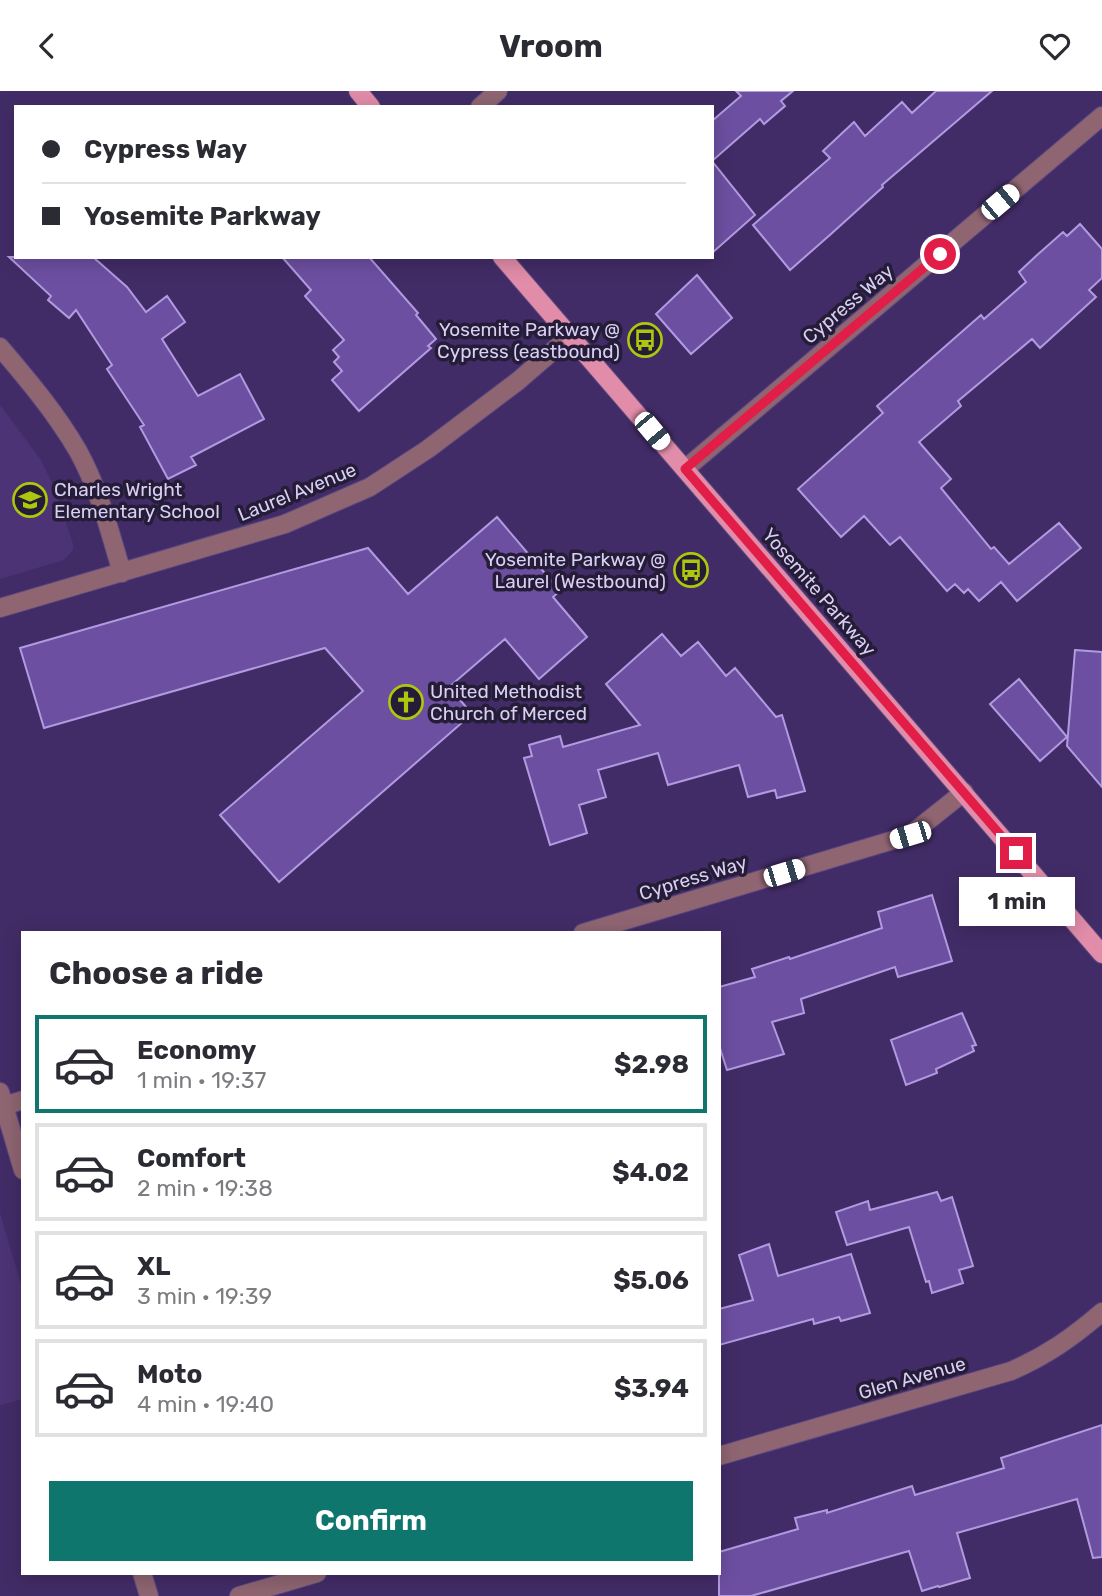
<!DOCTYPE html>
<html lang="en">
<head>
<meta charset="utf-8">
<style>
  body { margin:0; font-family:Rubik,sans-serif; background:#f7f7f7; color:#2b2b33; height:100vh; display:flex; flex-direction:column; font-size:26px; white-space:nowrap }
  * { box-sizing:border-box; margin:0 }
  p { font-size:23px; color:#7c7c81 }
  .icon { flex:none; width:38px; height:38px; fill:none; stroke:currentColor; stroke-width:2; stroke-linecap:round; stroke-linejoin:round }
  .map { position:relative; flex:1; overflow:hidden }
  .side { position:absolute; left:21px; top:840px; width:700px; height:644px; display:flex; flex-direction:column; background:#fff; border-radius:0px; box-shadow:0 4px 18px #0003 }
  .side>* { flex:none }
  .hud { position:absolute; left:14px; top:14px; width:700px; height:154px; border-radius:0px; box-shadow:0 4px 18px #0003; display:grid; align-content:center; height:154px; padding:0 28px; background:#fff }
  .end { position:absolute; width:32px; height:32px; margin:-16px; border:9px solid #e11d48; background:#fff; box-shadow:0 0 0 4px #fff }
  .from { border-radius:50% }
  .bubble { position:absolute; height:49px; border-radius:0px; background:#fff; box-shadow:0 4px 18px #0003; font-size:23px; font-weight:700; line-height:49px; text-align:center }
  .car { position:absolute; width:21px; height:42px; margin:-21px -10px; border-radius:9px; box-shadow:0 0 5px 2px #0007; background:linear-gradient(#fff 24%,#345 0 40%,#fff 0 76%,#345 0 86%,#fff 0) }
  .hud b { display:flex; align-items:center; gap:24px; height:66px; font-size:26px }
  .hud b+b { border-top:2px solid #e1e1e2 }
  .hud i { width:18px; height:18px; background:#2b2b33 }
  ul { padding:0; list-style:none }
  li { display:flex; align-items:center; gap:21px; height:98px; margin:0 14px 10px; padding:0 14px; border:4px solid #e1e1e2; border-radius:0px }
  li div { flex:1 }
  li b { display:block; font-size:26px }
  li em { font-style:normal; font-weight:700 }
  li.selected { border-color:#0f766e }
  li>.icon { width:63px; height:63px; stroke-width:1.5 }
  h2 { padding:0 28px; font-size:32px; line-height:84px }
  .button { display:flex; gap:14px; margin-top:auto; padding:14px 28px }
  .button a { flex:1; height:80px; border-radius:0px; background:#0f766e; color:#fff; font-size:28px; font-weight:700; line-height:80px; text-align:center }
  header { display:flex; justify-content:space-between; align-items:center; height:91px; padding:0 28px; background:#fff; font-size:32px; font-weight:700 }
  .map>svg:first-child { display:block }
  .built { fill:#4c3375 }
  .building { fill:#6d4fa1; stroke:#b19be0; stroke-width:2 }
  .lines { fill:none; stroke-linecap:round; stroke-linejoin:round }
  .minor-casing { stroke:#5d4980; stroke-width:20 }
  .major-casing { stroke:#5d4980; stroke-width:20 }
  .minor { stroke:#8f6572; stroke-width:18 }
  .major { stroke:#e18ca9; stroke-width:18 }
  .route { stroke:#e11d48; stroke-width:9 }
  .labels { text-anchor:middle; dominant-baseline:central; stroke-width:7; stroke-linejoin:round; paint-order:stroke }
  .street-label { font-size:19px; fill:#d9cff2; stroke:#251c37 }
  .poi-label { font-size:19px; fill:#d9cff2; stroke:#251c37; text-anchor:end }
</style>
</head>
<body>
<header><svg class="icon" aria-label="back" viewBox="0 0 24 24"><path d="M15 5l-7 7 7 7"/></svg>Vroom<svg class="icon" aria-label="heart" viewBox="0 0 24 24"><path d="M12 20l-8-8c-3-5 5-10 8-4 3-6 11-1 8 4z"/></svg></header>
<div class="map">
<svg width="1102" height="1505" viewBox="0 0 1102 1505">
  <rect width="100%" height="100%" fill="#422c67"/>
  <!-- built -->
  <path class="built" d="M 0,314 L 41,369 L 54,396 L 73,453 L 73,459 L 64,469 L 0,488 Z
    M 0,1122 L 23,1200 L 23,1308 L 0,1314 Z"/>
  <!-- building -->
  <path class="building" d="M 736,0 L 793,0 L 781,10 L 785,15 L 764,33 L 760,28 L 712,70 L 755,124 L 712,162 L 712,30 L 741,5 Z
    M 936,0 L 992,0 L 882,94 L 883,96 L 831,143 L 790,179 L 753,134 L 830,67 L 823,60 L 854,31 L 865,45 L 902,11 L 912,22 Z
    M 1080,133 L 1102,158 L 1102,187 L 1089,199 L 1096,206 L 1040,257 L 1032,248 L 958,310 L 961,315 L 919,351 L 951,388 L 941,397 L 991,458 L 994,456 L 1009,473 L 1059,432 L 1081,457 L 1017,510 L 1001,491 L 979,510 L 968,498 L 964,502 L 955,493 L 947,500 L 900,446 L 890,454 L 864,425 L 841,446 L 798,398 L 883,322 L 877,315 L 981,224 L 984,228 L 1026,191 L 1019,181 L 1036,165 L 1063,141 L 1067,145 Z
    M 9,166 L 93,166 L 127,196 L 146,221 L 167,205 L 185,231 L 162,248 L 198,305 L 240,283 L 264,328 L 191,366 L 196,374 L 168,388 L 140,336 L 144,334 L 107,278 L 112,274 L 76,219 L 69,227 L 48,209 L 51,205 Z
    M 282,166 L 369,166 L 418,222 L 416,224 L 436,248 L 428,255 L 431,257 L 359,320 L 332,289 L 342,280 L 334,271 L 339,266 L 333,259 L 344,249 L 305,205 L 311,199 Z
    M 697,184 L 732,227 L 691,263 L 656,223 Z
    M 497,426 L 560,500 L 553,506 L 587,546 L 539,588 L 505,548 L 449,596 L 472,623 L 279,791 L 220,724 L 363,600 L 325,557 L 44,637 L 20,557 L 368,457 L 408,503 Z
    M 662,543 L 681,565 L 698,551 L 726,585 L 735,577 L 776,626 L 782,624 L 805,700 L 777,707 L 775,699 L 748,706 L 739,674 L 668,694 L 658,662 L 598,679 L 606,706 L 579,714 L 587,742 L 550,754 L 524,667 L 532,665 L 529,654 L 560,645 L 563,656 L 640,634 L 606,593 Z
    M 1075,559 L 1102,561 L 1102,696 L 1067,655 Z
    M 1019,588 L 1067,646 L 1040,670 L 990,613 Z
    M 932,804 L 952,870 L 898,886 L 895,876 L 801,908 L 804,922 L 772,931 L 784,963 L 727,979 L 719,954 L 719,896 L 755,886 L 752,878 L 789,866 L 790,868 L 882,837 L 878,821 Z
    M 962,922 L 976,954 L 972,955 L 974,960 L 936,978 L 937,982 L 906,994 L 891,949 Z
    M 937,1101 L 941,1110 L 952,1106 L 973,1175 L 959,1179 L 963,1192 L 932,1202 L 929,1190 L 926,1191 L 909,1136 L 847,1154 L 836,1121 L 868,1110 L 870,1119 Z
    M 769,1153 L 778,1185 L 851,1163 L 870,1222 L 841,1230 L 839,1226 L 814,1233 L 813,1228 L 719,1254 L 719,1218 L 753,1209 L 739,1164 Z
    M 1102,1334 L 1102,1466 L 1093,1467 L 1077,1408 L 957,1442 L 970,1487 L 939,1496 L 938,1495 L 922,1500 L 909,1460 L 751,1505 L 719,1505 L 719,1461 L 798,1438 L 795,1427 L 827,1419 L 827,1422 L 912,1395 L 915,1404 L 1004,1377 L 1001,1367 Z"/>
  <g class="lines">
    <!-- minor casing -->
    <g class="minor-casing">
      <path id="minor" d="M 480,16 L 498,0
        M 0,256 C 28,289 56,322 78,360 C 99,398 110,441 122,482
        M 685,378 L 1102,25
        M 0,517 L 285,433 L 370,396 L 428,358 L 518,290 L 570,245
        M 583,842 L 910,744 L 964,701
        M 0,1001 L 23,1079
        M 4,1015 L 23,1009
        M 719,1365 L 1011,1280 C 1046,1265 1073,1246 1102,1221
        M 142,1482 L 149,1505
        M 239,1505 L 317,1482"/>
    </g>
    <!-- major casing -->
    <g class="major-casing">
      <path id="major" d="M 358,0 L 371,16
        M 502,166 L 1102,863"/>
    </g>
    <!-- minor -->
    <use href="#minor" class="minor"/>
    <!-- major -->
    <use href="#major" class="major"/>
  </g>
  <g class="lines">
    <!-- route -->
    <path class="route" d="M 940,163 L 685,378 L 1016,762"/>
  </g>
  <!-- icons -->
  <defs>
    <g id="bus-ring" transform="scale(1.75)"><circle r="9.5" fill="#251c37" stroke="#adc60e" stroke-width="1.5"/><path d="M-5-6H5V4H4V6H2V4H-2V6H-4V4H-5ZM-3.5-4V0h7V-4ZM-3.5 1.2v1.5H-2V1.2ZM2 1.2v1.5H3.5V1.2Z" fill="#adc60e"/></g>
    <g id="school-ring" transform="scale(1.75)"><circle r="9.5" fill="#251c37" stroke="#adc60e" stroke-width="1.5"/><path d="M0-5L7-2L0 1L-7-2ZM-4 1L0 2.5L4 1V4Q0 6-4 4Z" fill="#adc60e"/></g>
    <g id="church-ring" transform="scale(1.75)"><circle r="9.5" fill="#251c37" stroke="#adc60e" stroke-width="1.5"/><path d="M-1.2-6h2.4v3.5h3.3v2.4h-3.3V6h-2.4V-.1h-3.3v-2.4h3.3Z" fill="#adc60e"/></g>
  </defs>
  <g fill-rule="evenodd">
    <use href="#bus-ring" x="645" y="249"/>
    <use href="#school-ring" x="30" y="409"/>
    <use href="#bus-ring" x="691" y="479"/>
    <use href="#church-ring" x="406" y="611"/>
  </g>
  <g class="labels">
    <!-- street labels -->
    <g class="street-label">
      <text transform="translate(848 213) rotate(-40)">Cypress Way</text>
      <text transform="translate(297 401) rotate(-22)">Laurel Avenue</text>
      <text transform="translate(819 501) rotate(49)">Yosemite Parkway</text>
      <text transform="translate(693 787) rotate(-17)">Cypress Way</text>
      <text transform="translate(912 1287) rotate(-16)">Glen Avenue</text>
    </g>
    <!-- poi labels -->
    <g class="poi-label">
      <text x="620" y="238">Yosemite Parkway @<tspan x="620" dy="22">Cypress (eastbound)</tspan></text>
      <text x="54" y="398" text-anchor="start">Charles Wright<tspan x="54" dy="22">Elementary School</tspan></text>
      <text x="666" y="468">Yosemite Parkway @<tspan x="666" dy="22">Laurel (Westbound)</tspan></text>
      <text x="430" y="600" text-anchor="start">United Methodist<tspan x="430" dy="22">Church of Merced</tspan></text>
    </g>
  </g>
</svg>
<i class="end from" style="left:940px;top:163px"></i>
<i class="end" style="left:1016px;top:762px"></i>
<div class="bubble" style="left:959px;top:786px;width:116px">1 min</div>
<i class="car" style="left:1000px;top:111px;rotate:50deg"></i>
<i class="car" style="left:652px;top:340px;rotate:140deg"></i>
<i class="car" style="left:910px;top:744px;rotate:253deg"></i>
<i class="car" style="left:784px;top:782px;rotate:73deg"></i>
<div class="hud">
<b><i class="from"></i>Cypress Way</b>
<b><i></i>Yosemite Parkway</b>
</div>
<section class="side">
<h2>Choose a ride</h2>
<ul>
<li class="selected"><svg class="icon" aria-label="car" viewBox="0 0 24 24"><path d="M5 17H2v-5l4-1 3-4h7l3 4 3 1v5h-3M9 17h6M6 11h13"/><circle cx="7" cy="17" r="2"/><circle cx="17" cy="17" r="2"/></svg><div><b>Economy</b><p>1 min · 19:37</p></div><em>$2.98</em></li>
<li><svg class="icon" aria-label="car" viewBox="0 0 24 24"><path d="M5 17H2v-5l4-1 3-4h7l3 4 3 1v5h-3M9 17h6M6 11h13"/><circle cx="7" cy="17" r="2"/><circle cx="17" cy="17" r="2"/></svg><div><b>Comfort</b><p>2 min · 19:38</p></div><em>$4.02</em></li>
<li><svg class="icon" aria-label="car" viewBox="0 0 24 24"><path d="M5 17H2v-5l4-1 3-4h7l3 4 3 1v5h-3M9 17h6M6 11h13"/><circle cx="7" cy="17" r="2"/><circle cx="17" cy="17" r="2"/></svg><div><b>XL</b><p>3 min · 19:39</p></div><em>$5.06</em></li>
<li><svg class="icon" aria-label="car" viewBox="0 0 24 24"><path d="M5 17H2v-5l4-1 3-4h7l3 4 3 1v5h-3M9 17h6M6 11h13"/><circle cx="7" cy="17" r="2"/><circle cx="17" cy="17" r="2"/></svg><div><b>Moto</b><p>4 min · 19:40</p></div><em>$3.94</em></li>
</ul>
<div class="button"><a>Confirm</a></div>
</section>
</div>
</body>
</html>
